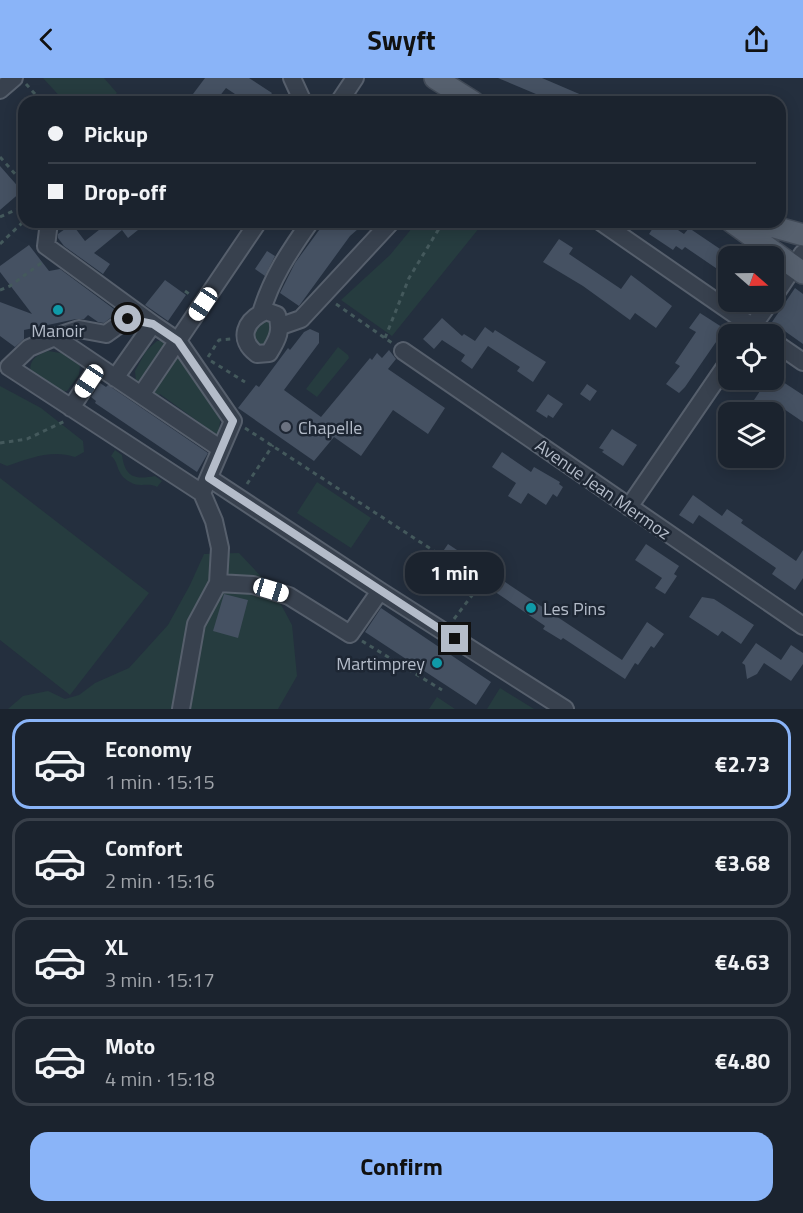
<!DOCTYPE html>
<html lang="en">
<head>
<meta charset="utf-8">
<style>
  body { margin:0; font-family:"Titillium Web",sans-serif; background:#282f3a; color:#f1f3f6; height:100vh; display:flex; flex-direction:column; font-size:22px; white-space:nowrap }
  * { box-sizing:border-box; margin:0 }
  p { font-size:20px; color:#a0a4aa }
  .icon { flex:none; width:33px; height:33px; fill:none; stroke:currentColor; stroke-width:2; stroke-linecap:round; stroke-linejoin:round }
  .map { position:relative; height:631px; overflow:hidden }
  .panel { display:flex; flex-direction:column; background:#1b232e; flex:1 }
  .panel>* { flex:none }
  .guide { position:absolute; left:18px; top:18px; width:768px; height:132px; border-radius:18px; box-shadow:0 3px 15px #0003,0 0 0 2px #39404a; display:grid; align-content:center; height:132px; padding:0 30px; background:#1b232e }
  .needle { width:39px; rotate:110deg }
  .controls { position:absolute; left:718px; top:168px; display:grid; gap:12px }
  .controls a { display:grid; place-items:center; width:66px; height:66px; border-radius:12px; background:#1b232e; box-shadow:0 3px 15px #0003,0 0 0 2px #39404a; font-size:30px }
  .end { position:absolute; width:27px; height:27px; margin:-14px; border:8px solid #b4bcc9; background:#111; box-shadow:0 0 0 3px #111 }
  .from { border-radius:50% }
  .bubble { position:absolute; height:42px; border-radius:18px; background:#1b232e; box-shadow:0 3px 15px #0003,0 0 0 2px #39404a; font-size:20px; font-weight:700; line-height:42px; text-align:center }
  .car { position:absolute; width:18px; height:36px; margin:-18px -9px; border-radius:8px; box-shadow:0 0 4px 2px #0007; background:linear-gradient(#fff 24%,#345 0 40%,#fff 0 76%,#345 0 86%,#fff 0) }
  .guide b { display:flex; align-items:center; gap:21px; height:57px; font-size:22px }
  .guide b+b { border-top:2px solid #39404a }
  .guide i { width:15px; height:15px; background:#f1f3f6 }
  ul { padding:10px 0 0; list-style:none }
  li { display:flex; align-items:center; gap:18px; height:90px; margin:0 12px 9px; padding:0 18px; border:3px solid #39404a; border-radius:18px }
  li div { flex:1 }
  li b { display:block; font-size:22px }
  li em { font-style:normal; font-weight:700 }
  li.active { border-color:#8ab4f8 }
  li>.icon { width:54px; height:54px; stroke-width:1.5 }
  .primary-button { display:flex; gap:12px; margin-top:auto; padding:12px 30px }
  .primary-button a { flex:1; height:69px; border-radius:18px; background:#8ab4f8; color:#111; font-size:24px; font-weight:700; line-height:69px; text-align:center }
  header { display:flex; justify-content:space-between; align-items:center; height:78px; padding:0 30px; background:#8ab4f8; color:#111; font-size:27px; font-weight:700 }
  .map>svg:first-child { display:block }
  .green { fill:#263c3f }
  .building { fill:#455162 }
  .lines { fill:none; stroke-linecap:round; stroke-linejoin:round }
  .minor-casing { stroke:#565f6c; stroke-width:20 }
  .major-casing { stroke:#414a57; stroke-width:24 }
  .path { stroke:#44595c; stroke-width:3; stroke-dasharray:4.5 4.5; stroke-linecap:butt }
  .minor { stroke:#38414e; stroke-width:16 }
  .major { stroke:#56606e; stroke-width:21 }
  .route { stroke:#b4bcc9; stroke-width:8 }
  .culture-dot { fill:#0f9aa8; stroke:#1d2633; stroke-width:2 }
  .worship-dot { fill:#6b7280; stroke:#1d2633; stroke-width:2 }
  .labels { text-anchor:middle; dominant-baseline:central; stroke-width:5; stroke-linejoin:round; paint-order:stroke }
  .poi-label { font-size:18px; fill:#b4bcc9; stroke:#1d2633; text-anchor:start }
  .street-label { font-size:18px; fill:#b4bcc9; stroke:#1d2633 }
</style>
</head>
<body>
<header><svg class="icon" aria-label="back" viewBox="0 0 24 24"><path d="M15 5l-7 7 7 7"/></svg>Swyft<svg class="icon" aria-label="share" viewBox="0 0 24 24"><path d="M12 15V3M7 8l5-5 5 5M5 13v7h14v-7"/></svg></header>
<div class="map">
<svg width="803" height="631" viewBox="0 0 803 631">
  <rect width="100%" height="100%" fill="#242f3e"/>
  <!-- green -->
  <path class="green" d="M 43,0 L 104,0 L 117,15 L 107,24 L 65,24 Z
    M 417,144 L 484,144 L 392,258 L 341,222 L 390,177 Z
    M 276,238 L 276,261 L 258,275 L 250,249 Z
    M 157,263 L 165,263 L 163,275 L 142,302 L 136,303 L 135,293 L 146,273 Z
    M 180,269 L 221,337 L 218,358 L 160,316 L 156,321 L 152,318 L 152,310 Z
    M 338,269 L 348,277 L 349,280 L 317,319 L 306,311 Z
    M 48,273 L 67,276 L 80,288 L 79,297 L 67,313 L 60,314 L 30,295 C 30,281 35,278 48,273 Z
    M 0,308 L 41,330 L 83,363 L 84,374 L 75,379 C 53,371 29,380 7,388 L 0,385 Z
    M 115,372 L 122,377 C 125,399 134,402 155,398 L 162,403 L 157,409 C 149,404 139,410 130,404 C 115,396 120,385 111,378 Z
    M 0,400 L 149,515 L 70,617 L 0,562 Z
    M 317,404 L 371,440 L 351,470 L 297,435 Z
    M 239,475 L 272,510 L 292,547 L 297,598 L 278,631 L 8,631 L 23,618 L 48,613 L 65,621 L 79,617 L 95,605 L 129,590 L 168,547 L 190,507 L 204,476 Z
    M 500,610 L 534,631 L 487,631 Z
    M 437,619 L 455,631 L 429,631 Z"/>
  <!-- building -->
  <path class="building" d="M 205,0 L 249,0 L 272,15 L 265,24 L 247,24 L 226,10 L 215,24 L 187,24 Z
    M 498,0 L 542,0 L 598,24 L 555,24 Z
    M 0,88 L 22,113 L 0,132 Z
    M 109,144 L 148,144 L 128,160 L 122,152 L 94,175 L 110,186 L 103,196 L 64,168 L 58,160 L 58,156 L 72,146 L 85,163 Z
    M 325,144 L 366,144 L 350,158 L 299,228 L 280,215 L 295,185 Z
    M 657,144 L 666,144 L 684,156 L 689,150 L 729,177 L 729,199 L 685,169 L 682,172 L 676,168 L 673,172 L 649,156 Z
    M 559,161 L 573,170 L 569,176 L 621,211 L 631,197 L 672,228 L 656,250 L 635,235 L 630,242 L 583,208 L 543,184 Z
    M 29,167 L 49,193 L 60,191 L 118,234 L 104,245 L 98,244 L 88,237 L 84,241 L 76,241 L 24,252 L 24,261 L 15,269 L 0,258 L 0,224 L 32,236 L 0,194 L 0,188 Z
    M 267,173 L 275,178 L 265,198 L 255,191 Z
    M 165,202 L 186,217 L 168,243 L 145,227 Z
    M 795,210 L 803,216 L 803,266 L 772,244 Z
    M 700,235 L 725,251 L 685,309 L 679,315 L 666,306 L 680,288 L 675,285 L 696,254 L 689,250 Z
    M 442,240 L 462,258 L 464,256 L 475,263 L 485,249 L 493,255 L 495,252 L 546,284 L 533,304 L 517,293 L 520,289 L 488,268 L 472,291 L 461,283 L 465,277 L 442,262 L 434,271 L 423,261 Z
    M 310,251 L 319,255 L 319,265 L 284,312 L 321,339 L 370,280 L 372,282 L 377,275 L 382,280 L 389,272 L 396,281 L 388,291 L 445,330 L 428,356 L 393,332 L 361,378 L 334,359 L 314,383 L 238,330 L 256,307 L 259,309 L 288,270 L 290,272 L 304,254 Z
    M 760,302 L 780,302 L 803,317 L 803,344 L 784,331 L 781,334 L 746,334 L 762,310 Z
    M 100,305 L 106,309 L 108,307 L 208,375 L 197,394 L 95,325 L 96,323 L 91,319 Z
    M 587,306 L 597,313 L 590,323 L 580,316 Z
    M 548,316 L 563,326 L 553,340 L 548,337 L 547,340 L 536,333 Z
    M 612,351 L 637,367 L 623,388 L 602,374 L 604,372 L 599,370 Z
    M 502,374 L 531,394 L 534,389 L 560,404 L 559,406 L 563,409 L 557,419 L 553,416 L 546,427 L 528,415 L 521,426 L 508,418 L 516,405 L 492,389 Z
    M 693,417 L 722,438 L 727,431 L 743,442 L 741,445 L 796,483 L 803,472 L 803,500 L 795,512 L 772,496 L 776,490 L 699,437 L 693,446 L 679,437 Z
    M 448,466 L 622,582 L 647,544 L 664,556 L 654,570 L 651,568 L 638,587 L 635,585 L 625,601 L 563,560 L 561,562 L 543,551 L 545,548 L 482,505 L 472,500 L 464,511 L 431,491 Z
    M 646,466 L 679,488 L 674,496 L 677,498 L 665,516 L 655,510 L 662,500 L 635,482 Z
    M 224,516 L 248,522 L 238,560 L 213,553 Z
    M 702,519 L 714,521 L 754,547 L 741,566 L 722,553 L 718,558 L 689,539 Z
    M 381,530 L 491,604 L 476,627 L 365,554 Z
    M 756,565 L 781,582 L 791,567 L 803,575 L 803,586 L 791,603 L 764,585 L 757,596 L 747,601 L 745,587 L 742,585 Z"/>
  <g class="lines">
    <!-- minor casing -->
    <g class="minor-casing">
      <path id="minor" d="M 292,0 L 303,24
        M 0,12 L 14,0
        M 339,24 L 355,0
        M 49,144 L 46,168 L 153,246 L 115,300
        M 601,144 L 763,256
        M 774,218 L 803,175
        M 266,233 L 277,237 C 282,252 278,261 269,275 L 257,276 C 237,261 245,242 266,233 Z
        M 261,235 C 272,199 289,174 310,144
        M 127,241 L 153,246 L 178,263 L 233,343 L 202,415 L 9,289 L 29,270 L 55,259 L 79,251 L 106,256 Z
        M 281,248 L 301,241 L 391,144
        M 747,256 L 770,224
        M 55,259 L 221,371
        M 774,264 L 803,284
        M 403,273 L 803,548
        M 141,317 L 258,144
        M 71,330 L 98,289
        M 209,400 L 380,513 L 565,631
        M 629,429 L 729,283
        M 218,505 L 253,507 L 289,518 L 350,556 L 380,513
        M 181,631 L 196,546 L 218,505 L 220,470 L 214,443 L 202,415"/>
    </g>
    <!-- major casing -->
    <g class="major-casing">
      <path id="major" d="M 435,0 L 473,24
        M 732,144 L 803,195
        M 756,144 L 803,157"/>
    </g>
    <!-- path -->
    <path class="path" d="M 26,6 L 42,24
      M 0,79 L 24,106
      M 0,139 L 24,128
      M 195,144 L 200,149 L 208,144
      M 0,166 L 24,143
      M 0,212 L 10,208 L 44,183
      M 185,213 L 192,218
      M 336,226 L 392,265
      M 385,260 L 409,200 L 443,144
      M 208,279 L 219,262 L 231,261
      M 211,283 L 245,304
      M 245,350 L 434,473
      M 0,365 L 27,361 L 65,343
      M 247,406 L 273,367
      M 454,541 L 473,516
      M 362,563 L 442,612"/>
    <!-- minor -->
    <use href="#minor" class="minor"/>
    <!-- major -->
    <use href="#major" class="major"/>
  </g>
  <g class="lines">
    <!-- route -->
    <path class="route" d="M 128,241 L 153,246 L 178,263 L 233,343 L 209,400 L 455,561"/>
  </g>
  <!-- markers -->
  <g class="culture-dot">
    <circle cx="58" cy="232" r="6"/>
    <circle cx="531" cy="530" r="6"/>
    <circle cx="437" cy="585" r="6"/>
  </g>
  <circle class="worship-dot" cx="286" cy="349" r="6"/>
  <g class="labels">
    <!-- poi labels -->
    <g class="poi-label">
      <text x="58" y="252" text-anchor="middle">Manoir</text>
      <text x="298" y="349">Chapelle</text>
      <text x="543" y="530">Les Pins</text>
      <text x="425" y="585" text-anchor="end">Martimprey</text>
    </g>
    <!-- street labels -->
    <g class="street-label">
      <text transform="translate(603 411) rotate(35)">Avenue Jean Mermoz</text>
    </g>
  </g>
</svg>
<div class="controls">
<a><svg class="needle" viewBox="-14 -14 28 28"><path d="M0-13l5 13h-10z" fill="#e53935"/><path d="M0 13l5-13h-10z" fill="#a0a4aa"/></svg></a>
<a><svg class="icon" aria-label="locate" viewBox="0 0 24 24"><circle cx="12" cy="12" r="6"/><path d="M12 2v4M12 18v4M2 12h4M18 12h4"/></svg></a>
<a><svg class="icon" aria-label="layers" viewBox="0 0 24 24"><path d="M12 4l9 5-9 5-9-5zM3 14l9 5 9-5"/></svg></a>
</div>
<i class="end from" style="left:128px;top:241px"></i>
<i class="end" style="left:455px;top:561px"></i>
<div class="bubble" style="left:405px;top:474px;width:99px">1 min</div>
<i class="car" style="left:203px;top:226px;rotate:214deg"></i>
<i class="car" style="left:89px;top:303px;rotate:214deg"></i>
<i class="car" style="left:271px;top:512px;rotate:107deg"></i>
<div class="guide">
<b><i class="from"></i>Pickup</b>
<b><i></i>Drop-off</b>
</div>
</div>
<section class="panel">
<ul>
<li class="active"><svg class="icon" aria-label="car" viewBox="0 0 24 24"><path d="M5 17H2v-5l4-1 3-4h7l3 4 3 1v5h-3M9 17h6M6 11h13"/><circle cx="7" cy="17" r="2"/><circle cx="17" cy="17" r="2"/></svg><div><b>Economy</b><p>1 min · 15:15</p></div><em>€2.73</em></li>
<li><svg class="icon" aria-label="car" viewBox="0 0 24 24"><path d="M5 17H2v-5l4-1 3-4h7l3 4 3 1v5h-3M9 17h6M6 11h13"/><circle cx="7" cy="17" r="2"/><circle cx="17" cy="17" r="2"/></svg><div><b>Comfort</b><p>2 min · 15:16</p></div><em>€3.68</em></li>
<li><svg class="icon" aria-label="car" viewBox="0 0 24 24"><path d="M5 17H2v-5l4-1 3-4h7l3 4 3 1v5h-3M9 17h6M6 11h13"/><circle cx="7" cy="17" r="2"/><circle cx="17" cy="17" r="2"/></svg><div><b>XL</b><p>3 min · 15:17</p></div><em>€4.63</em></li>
<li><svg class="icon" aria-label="car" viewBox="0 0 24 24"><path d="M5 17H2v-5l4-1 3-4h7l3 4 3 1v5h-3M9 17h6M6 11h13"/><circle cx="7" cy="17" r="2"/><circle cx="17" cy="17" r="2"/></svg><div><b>Moto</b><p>4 min · 15:18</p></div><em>€4.80</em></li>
</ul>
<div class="primary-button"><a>Confirm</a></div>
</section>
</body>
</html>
